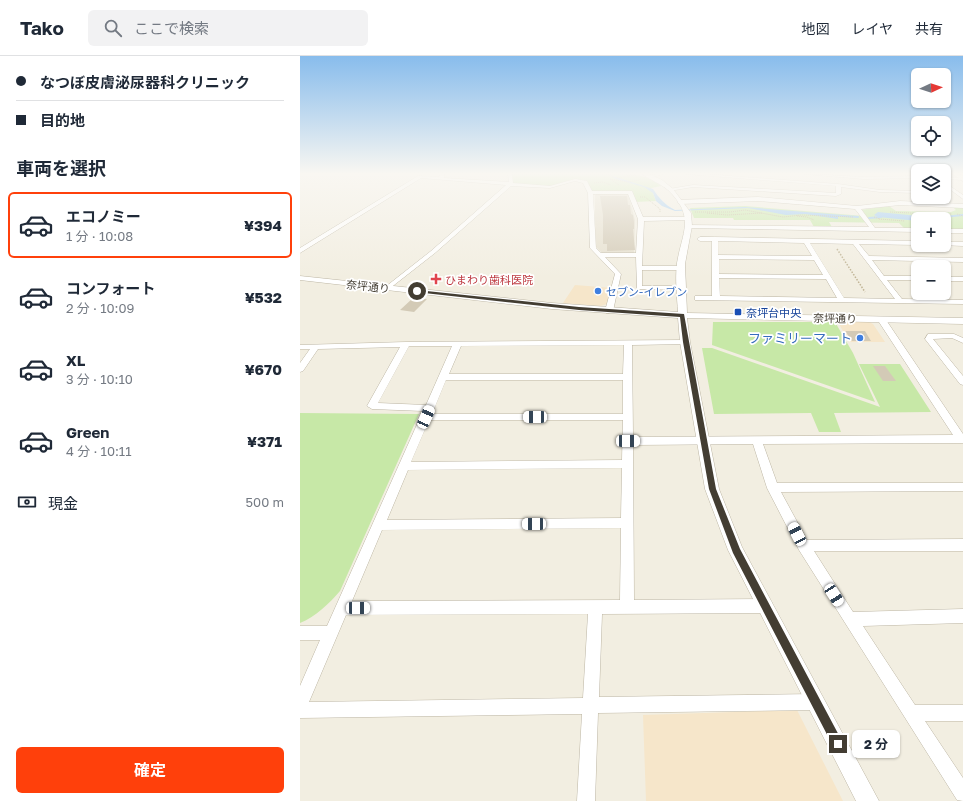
<!DOCTYPE html>
<html lang="ja">
<head>
<meta charset="utf-8">
<style>
  body { margin:0; font-family:"Golos Text","Noto Sans JP",sans-serif; background:#f2f2f3; color:#1f2937; height:100vh; display:flex; flex-direction:column; font-size:15px; white-space:nowrap }
  * { box-sizing:border-box; margin:0 }
  p { font-size:13px; color:#747a83 }
  .icon { flex:none; width:22px; height:22px; fill:none; stroke:currentColor; stroke-width:2; stroke-linecap:round; stroke-linejoin:round }
  .map { position:relative; flex:1; overflow:hidden }
  .side { display:flex; flex-direction:column; background:#fff; width:300px }
  .side>* { flex:none }
  .banner { display:grid; align-content:center; height:88px; padding:0 16px; background:#fff }
  .needle { width:26px; rotate:87deg }
  .fabs { position:absolute; left:611px; top:12px; display:grid; gap:8px }
  .fabs a { display:grid; place-items:center; width:40px; height:40px; border-radius:6px; background:#fff; box-shadow:0 1px 3px #0004; font-size:20px }
  .end { position:absolute; width:18px; height:18px; margin:-9px; border:5px solid #433d32; background:#fff; box-shadow:0 0 0 2px #fff }
  .from { border-radius:50% }
  .bubble { position:absolute; height:28px; border-radius:6px; background:#fff; box-shadow:0 1px 3px #0004; font-size:13px; font-weight:700; line-height:28px; text-align:center }
  .car { position:absolute; width:12px; height:24px; margin:-12px -6px; border-radius:5px; box-shadow:0 0 3px 1px #0007; background:linear-gradient(#fff 24%,#345 0 40%,#fff 0 76%,#345 0 86%,#fff 0) }
  .banner b { display:flex; align-items:center; gap:14px; height:38px; font-size:15px }
  .banner b+b { border-top:1px solid #e0e1e3 }
  .banner i { width:10px; height:10px; background:#1f2937 }
  ul { padding:0; list-style:none }
  li { display:flex; align-items:center; gap:12px; height:66px; margin:0 8px 6px; padding:0 8px; border:2px solid transparent; border-radius:6px }
  li div { flex:1 }
  li b { display:block; font-size:15px }
  li em { font-style:normal; font-weight:700 }
  li.active { border-color:#ff400b }
  li>.icon { width:36px; height:36px; stroke-width:1.5 }
  h2 { padding:0 16px; font-size:18px; line-height:48px }
  .pay { display:flex; align-items:center; gap:10px; height:44px; padding:0 16px; font-size:15px }
  .pay p { margin-inline-start:auto }
  .button { display:flex; gap:8px; margin-top:auto; padding:8px 16px }
  .button a { flex:1; height:46px; border-radius:6px; background:#ff400b; color:#fff; font-size:16px; font-weight:700; line-height:46px; text-align:center }
  header { display:flex; align-items:center; gap:24px; box-sizing:border-box; height:56px; padding:0 20px; background:#fff; border-bottom:1px solid #e0e1e3 }
  header strong { font-size:19px }
  nav { display:flex; gap:22px; margin-inline-start:auto; font-size:14px }
  .search { width:280px; height:36px; background:#f2f2f3; display:flex; align-items:center; gap:10px; box-sizing:border-box; padding:0 14px; border-radius:6px; color:#747a83; font-size:15px }
  main { display:flex; flex:1; min-height:0 }
  .map>svg:first-child { display:block }
  .residential { fill:#e6e0cf }
  .commercial { fill:#f6e6ca }
  .green { fill:#c7e8a7 }
  .water { fill:#99c8f3 }
  .lines { fill:none; stroke-linecap:round; stroke-linejoin:round }
  .stream { stroke:#99c8f3; stroke-width:2 }
  .building { fill:#d3cab6 }
  .minor-casing { stroke:#bdb6a4; stroke-width:1 }
  .tertiary-casing { stroke:#bdb6a4; stroke-width:1 }
  .path-far1 { stroke:#bfb394; stroke-width:1; stroke-dasharray:1 1; stroke-linecap:butt }
  .path { stroke:#bfb394; stroke-width:1.5; stroke-dasharray:1.5 1.5; stroke-linecap:butt }
  .minor { fill:#fff; fill-rule:evenodd }
  .tertiary { fill:#fff; fill-rule:evenodd }
  .route { fill:#433d32 }
  .health-dot { fill:#e0444e; stroke:#fff; stroke-width:1.5 }
  .shop-dot { fill:#3f7fe0; stroke:#fff; stroke-width:1.5 }
  .transit-dot { fill:#1a4fb4; stroke:#fff; stroke-width:1.5 }
  .labels { text-anchor:middle; dominant-baseline:central; stroke-width:3.5; stroke-linejoin:round; paint-order:stroke }
  .far-health-label { font-size:11px; fill:#be3a42; stroke:#fff; text-anchor:start }
  .far-street-label { font-size:11px; fill:#433d32; stroke:#fff }
  .far-shop-label { font-size:11px; fill:#366cbe; stroke:#fff; text-anchor:start }
  .far-transit-label { font-size:11px; fill:#164399; stroke:#fff; text-anchor:start }
  .shop-label { font-size:13px; fill:#366cbe; stroke:#fff; text-anchor:end }
</style>
</head>
<body>
<header>
<strong>Tako</strong>
<div class="search"><svg class="icon" aria-label="search" viewBox="0 0 24 24"><circle cx="10" cy="10" r="6"/><path d="M15 15l6 6"/></svg>ここで検索</div>
<nav><a>地図</a><a>レイヤ</a><a>共有</a></nav>
</header>
<main>
<section class="side">
<div class="banner">
<b><i class="from"></i>なつぼ皮膚泌尿器科クリニック</b>
<b><i></i>目的地</b>
</div>
<h2>車両を選択</h2>
<ul>
<li class="active"><svg class="icon" aria-label="car" viewBox="0 0 24 24"><path d="M5 17H2v-5l4-1 3-4h7l3 4 3 1v5h-3M9 17h6M6 11h13"/><circle cx="7" cy="17" r="2"/><circle cx="17" cy="17" r="2"/></svg><div><b>エコノミー</b><p>1 分 · 10:08</p></div><em>¥394</em></li>
<li><svg class="icon" aria-label="car" viewBox="0 0 24 24"><path d="M5 17H2v-5l4-1 3-4h7l3 4 3 1v5h-3M9 17h6M6 11h13"/><circle cx="7" cy="17" r="2"/><circle cx="17" cy="17" r="2"/></svg><div><b>コンフォート</b><p>2 分 · 10:09</p></div><em>¥532</em></li>
<li><svg class="icon" aria-label="car" viewBox="0 0 24 24"><path d="M5 17H2v-5l4-1 3-4h7l3 4 3 1v5h-3M9 17h6M6 11h13"/><circle cx="7" cy="17" r="2"/><circle cx="17" cy="17" r="2"/></svg><div><b>XL</b><p>3 分 · 10:10</p></div><em>¥670</em></li>
<li><svg class="icon" aria-label="car" viewBox="0 0 24 24"><path d="M5 17H2v-5l4-1 3-4h7l3 4 3 1v5h-3M9 17h6M6 11h13"/><circle cx="7" cy="17" r="2"/><circle cx="17" cy="17" r="2"/></svg><div><b>Green</b><p>4 分 · 10:11</p></div><em>¥371</em></li>
</ul>
<div class="pay"><svg class="icon" aria-label="cash" viewBox="0 0 24 24"><path d="M3 7h18v10H3z"/><circle cx="12" cy="12" r="2"/></svg>現金<p>500 m</p></div>
<div class="button"><a>確定</a></div>
</section>
<div class="map">
<svg width="663" height="745" viewBox="0 0 663 745">
  <rect width="100%" height="100%" fill="#f2eee1"/>
  <!-- residential -->
  <path class="residential" d="M 298,138 L 328,138 L 335,164 L 334,198 L 303,198 L 295,190 L 295,139 Z"/>
  <!-- commercial -->
  <path class="commercial" d="M 275,229 L 313,232 L 307,248 L 301,250 L 263,247 Z
    M 538,266 L 569,266 L 573,268 L 585,286 L 549,286 Z
    M 497,654 L 543,745 L 346,745 L 343,659 Z"/>
  <!-- green -->
  <path class="green" d="M 210,118 L 309,118 L 316,121 L 311,118 C 330,118 346,117 361,130 L 351,132 L 356,145 L 334,146 L 330,136 L 290,137 L 285,126 L 275,124 L 250,131 L 213,128 L 211,127 Z
    M 445,150 L 564,160 L 560,154 L 589,150 L 596,155 L 651,156 L 656,154 L 653,151 L 663,151 L 663,173 L 644,173 L 644,163 L 618,163 L 618,173 L 605,173 L 599,167 L 529,166 L 532,171 L 514,171 L 510,164 L 434,164 L 433,162 L 394,162 L 390,152 Z
    M 413,266 L 535,266 L 553,297 L 575,346 L 412,289 Z
    M 402,292 L 412,292 L 580,351 L 559,308 L 600,308 L 631,356 L 534,357 L 541,376 L 519,376 L 511,357 L 414,358 Z
    M 0,357 L 119,358 L 40,535 C 30,547 15,561 0,567 Z"/>
  <!-- water -->
  <path class="water" d="M 307,118 L 353,133 C 359,142 365,149 375,154 L 445,151 L 531,158 L 538,160 L 538,163 L 505,158 L 486,159 L 448,152 L 375,155 L 362,150 L 356,145 L 353,137 L 344,131 L 316,123 Z
    M 578,156 L 619,160 L 622,163 L 618,163 L 618,165 L 578,161 L 574,159 Z"/>
  <g class="lines">
    <!-- stream -->
    <path class="stream" d="M 530,159 L 558,161
      M 569,162 L 581,161
      M 643,163 L 643,161 L 663,159"/>
  </g>
  <!-- building -->
  <path class="building" d="M 300,140 L 327,140 L 328,149 L 330,149 L 331,158 L 333,159 L 334,166 L 334,173 L 333,173 L 335,194 L 307,195 L 307,188 L 303,188 L 303,159 Z
    M 113,242 L 127,243 L 114,256 L 100,254 Z
    M 545,275 L 565,275 L 571,285 L 552,285 Z
    M 573,310 L 585,310 L 596,325 L 583,325 Z"/>
  <g class="lines">
    <!-- minor casing -->
    <g class="minor-casing">
      <path id="minor" d="M 140,118 L 144,118 L 144,122 L 209,126 L 208,118 L 212,118 L 213,127 L 250,130 L 275,123 L 287,125 L 292,135 L 332,135 L 343,161 L 391,161 L 391,163 L 389,164 L 344,165 L 342,210 L 381,210 L 384,212 L 381,214 L 342,214 L 342,230 L 380,230 L 383,232 L 380,234 L 337,233 L 336,201 L 305,201 L 321,218 L 313,255 L 309,257 L 306,257 L 305,255 L 315,218 L 290,192 L 288,137 L 283,127 L 275,125 L 250,132 L 211,130 L 135,197 L 89,233 L 84,232 L 131,195 L 206,129 L 121,122 L 0,197 L 0,192 L 118,120 L 139,121 ZM 293,138 L 328,138 L 338,163 L 336,197 L 301,197 L 296,192 Z
        M 357,118 L 364,118 L 352,121 L 350,120 Z
        M 386,118 L 403,118 L 538,128 L 580,134 L 618,135 L 618,137 L 580,136 L 541,131 L 541,138 L 536,140 L 393,131 L 369,135 L 369,133 L 393,129 L 536,137 L 536,130 Z
        M 504,118 L 564,121 L 618,120 L 618,122 L 564,123 Z
        M 644,121 L 663,122 L 663,124 L 644,123 Z
        M 644,126 L 663,139 L 663,143 L 644,129 Z
        M 458,141 L 557,150 L 600,145 L 663,148 L 663,152 L 600,149 L 561,153 L 575,172 L 618,172 L 618,176 L 389,172 L 386,170 L 387,169 L 569,171 L 555,153 L 458,145 L 380,148 L 377,146 L 380,144 Z
        M 644,173 L 663,173 L 663,177 L 644,177 Z
        M 415,181 L 618,185 L 618,189 L 559,188 L 569,200 L 663,202 L 663,206 L 572,204 L 584,220 L 618,220 L 618,224 L 587,224 L 602,243 L 663,244 L 663,248 L 395,244 L 395,240 L 412,240 L 412,185 L 400,185 L 397,183 L 400,181 ZM 418,185 L 504,187 L 512,200 L 418,199 ZM 510,187 L 553,188 L 595,243 L 544,242 ZM 419,203 L 514,204 L 523,219 L 419,218 ZM 419,222 L 526,223 L 537,242 L 420,240 Z
        M 644,186 L 663,186 L 663,190 L 642,189 L 644,189 Z
        M 644,221 L 663,221 L 663,225 L 644,225 Z
        M 578,261 L 584,261 L 663,378 L 663,387 L 463,388 L 477,427 L 663,427 L 663,435 L 481,436 L 507,484 L 663,483 L 663,495 L 514,495 L 553,556 L 663,553 L 663,567 L 563,570 L 615,649 L 663,649 L 663,665 L 625,665 L 663,722 L 663,745 L 657,744 L 499,494 L 467,432 L 453,388 L 333,389 L 334,544 L 466,543 L 471,545 L 473,550 L 471,555 L 466,557 L 302,558 L 299,641 L 516,638 L 522,640 L 524,646 L 522,652 L 516,654 L 298,657 L 295,745 L 277,745 L 282,658 L 0,662 L 0,630 L 20,584 L 0,584 L 0,570 L 27,570 L 123,355 L 72,353 L 67,350 L 100,291 L 18,293 L 3,315 L 0,316 L 0,307 L 10,293 L 0,293 L 0,289 L 106,286 L 385,284 L 388,284 L 388,288 L 332,289 L 333,381 L 653,379 L 577,263 ZM 324,289 L 323,318 L 149,318 L 161,290 ZM 109,290 L 152,290 L 126,349 L 78,347 ZM 146,324 L 323,324 L 323,358 L 132,358 ZM 129,364 L 323,364 L 322,404 L 111,406 ZM 322,412 L 321,462 L 87,464 L 108,414 ZM 321,472 L 320,544 L 52,545 L 82,474 ZM 288,558 L 283,642 L 9,646 L 46,559 Z
        M 628,278 L 654,278 L 663,282 L 663,287 L 652,282 L 633,283 L 663,320 L 663,329 L 660,328 L 625,283 Z"/>
    </g>
    <!-- tertiary casing -->
    <g class="tertiary-casing">
      <path id="tertiary" d="M 342,118 L 349,118 L 362,124 L 373,133 L 391,157 L 392,170 L 385,208 L 387,257 L 663,262 L 663,268 L 387,262 L 390,286 L 419,433 L 442,491 L 579,745 L 556,745 L 428,494 L 405,433 L 380,286 L 378,262 L 252,253 L 0,224 L 0,220 L 252,247 L 378,256 C 377,241 375,223 377,207 C 382,176 396,161 368,134 C 360,127 350,124 342,118 Z
        M 653,118 L 659,118 L 663,120 L 663,125 Z"/>
    </g>
    <!-- path-far1 -->
    <path class="path-far1" d="M 317,122 L 336,119
      M 310,123 L 328,126 L 340,124
      M 310,123 L 319,129
      M 294,127 L 303,126 L 311,129
      M 340,141 L 345,141 L 360,153 L 360,156
      M 395,156 L 430,156 L 445,154 L 483,161 L 501,159 L 553,161
      M 590,156 L 612,157 L 623,163
      M 407,157 L 427,159 L 462,157
      M 617,158 L 646,160
      M 657,158 L 663,160
      M 497,160 L 507,161 L 514,164
      M 574,161 L 580,163
      M 579,163 L 605,165
      M 644,166 L 646,165 L 646,160 L 652,157"/>
    <!-- path -->
    <path class="path" d="M 537,193 L 565,236"/>
    <!-- minor -->
    <use href="#minor" class="minor"/>
    <!-- tertiary -->
    <use href="#tertiary" class="tertiary"/>
  </g>
  <!-- sky -->
  <linearGradient id="sky" x2="0" y2="1"><stop stop-color="#88bcec"/><stop offset="0.53" stop-color="#f9f7f2"/><stop offset="1" stop-color="#f9f7f2" stop-opacity="0"/></linearGradient>
  <rect width="663" height="222" fill="url(#sky)"/>
  <!-- route -->
  <path class="route" d="M 117,234 L 279,251 L 384,258 L 416,433 L 440,493 L 542,685 L 543,688 L 542,692 L 538,694 L 534,692 L 433,497 L 409,433 L 383,286 L 380,261 L 279,254 L 115,236 Z"/>
  <!-- markers -->
  <path class="health-dot" d="M134 217h4v4h4v4h-4v4h-4v-4h-4v-4h4z"/>
  <g class="shop-dot">
    <circle cx="298" cy="235" r="4"/>
    <circle cx="560" cy="282" r="4"/>
  </g>
  <rect class="transit-dot" x="434" y="252" width="8" height="8" rx="2"/>
  <g class="labels">
    <!-- far-health labels -->
    <g class="far-health-label">
      <text x="145" y="223">ひまわり歯科医院</text>
    </g>
    <!-- far-street labels -->
    <g class="far-street-label">
      <text transform="translate(68 230) rotate(6)">奈坪通り</text>
      <text transform="translate(535 262) rotate(1)">奈坪通り</text>
    </g>
    <!-- far-shop labels -->
    <g class="far-shop-label">
      <text x="306" y="235">セブン-イレブン</text>
    </g>
    <!-- far-transit labels -->
    <g class="far-transit-label">
      <text x="446" y="256">奈坪台中央</text>
    </g>
    <!-- shop labels -->
    <g class="shop-label">
      <text x="552" y="282">ファミリーマート</text>
    </g>
  </g>
</svg>
<div class="fabs">
<a><svg class="needle" viewBox="-14 -14 28 28"><path d="M0-13l5 13h-10z" fill="#e53935"/><path d="M0 13l5-13h-10z" fill="#747a83"/></svg></a>
<a><svg class="icon" aria-label="locate" viewBox="0 0 24 24"><circle cx="12" cy="12" r="6"/><path d="M12 2v4M12 18v4M2 12h4M18 12h4"/></svg></a>
<a><svg class="icon" aria-label="layers" viewBox="0 0 24 24"><path d="M12 4l9 5-9 5-9-5zM3 14l9 5 9-5"/></svg></a>
<a>+</a>
<a>−</a>
</div>
<i class="end from" style="left:117px;top:235px"></i>
<i class="end" style="left:538px;top:688px"></i>
<div class="bubble" style="left:552px;top:674px;width:48px">2 分</div>
<i class="car" style="left:126px;top:361px;rotate:24deg"></i>
<i class="car" style="left:235px;top:361px;rotate:270deg"></i>
<i class="car" style="left:328px;top:385px;rotate:90deg"></i>
<i class="car" style="left:234px;top:468px;rotate:270deg"></i>
<i class="car" style="left:497px;top:478px;rotate:333deg"></i>
<i class="car" style="left:534px;top:539px;rotate:147deg"></i>
<i class="car" style="left:58px;top:552px;rotate:90deg"></i>
</div>
</main>
</body>
</html>
